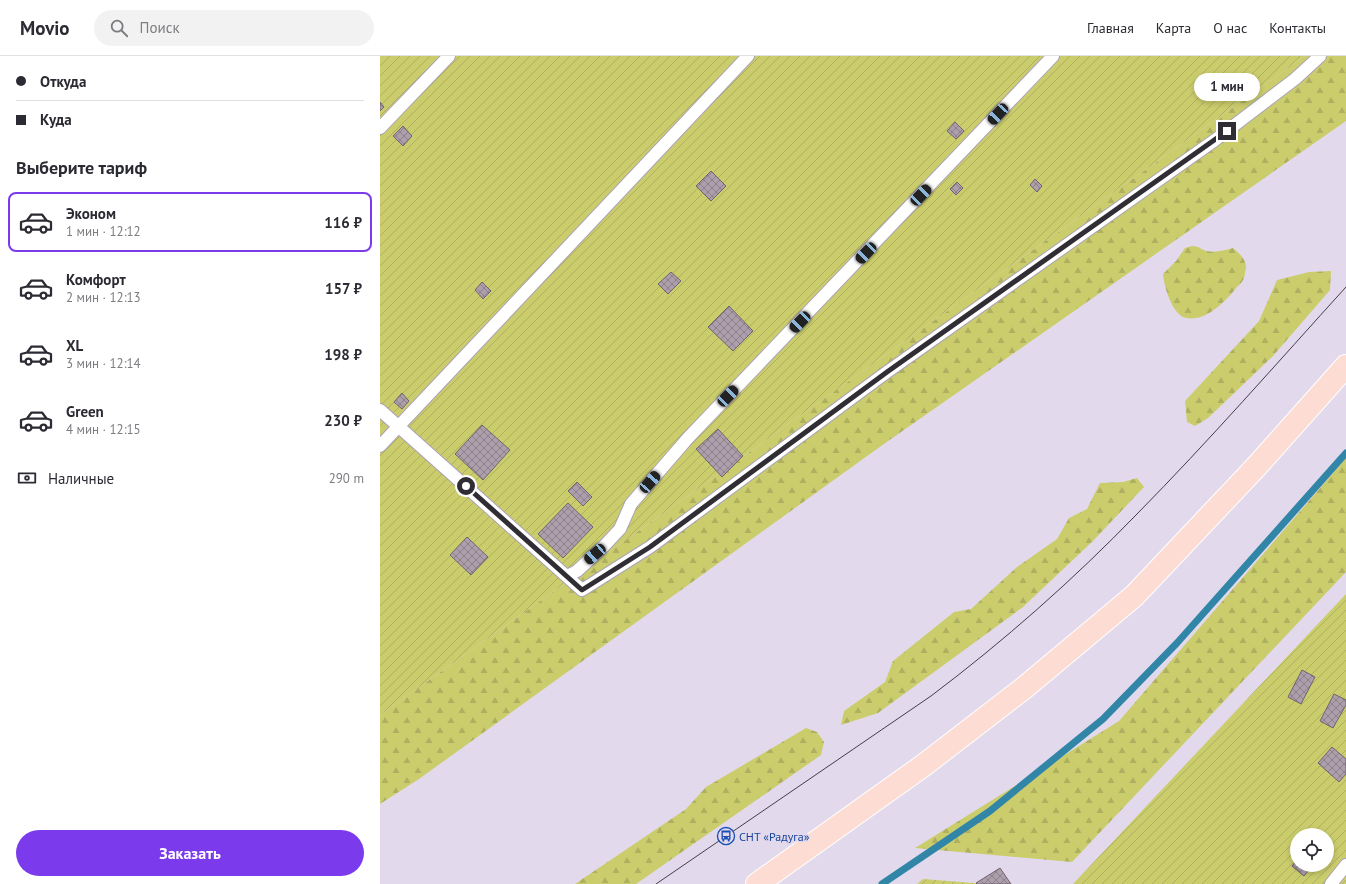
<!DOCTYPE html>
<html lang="ru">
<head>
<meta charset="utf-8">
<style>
  body { margin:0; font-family:"PT Sans",sans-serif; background:#f2f2f3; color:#2b2b33; height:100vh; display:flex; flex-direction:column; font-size:15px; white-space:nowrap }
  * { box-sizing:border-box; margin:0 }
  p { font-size:13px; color:#7c7c81 }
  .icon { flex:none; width:22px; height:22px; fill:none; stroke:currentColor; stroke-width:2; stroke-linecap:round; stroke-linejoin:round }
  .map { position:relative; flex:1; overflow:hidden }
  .details { display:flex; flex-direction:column; background:#fff; width:380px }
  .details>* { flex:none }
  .guide { display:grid; align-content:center; height:88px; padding:0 16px; background:#fff }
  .buttons { position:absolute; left:910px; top:772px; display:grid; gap:8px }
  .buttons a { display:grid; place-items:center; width:44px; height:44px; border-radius:50%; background:#fff; box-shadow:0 2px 6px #0003; font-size:20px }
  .end { position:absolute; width:18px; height:18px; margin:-9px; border:5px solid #302d34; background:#fff; box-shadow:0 0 0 2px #fff }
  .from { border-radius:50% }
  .bubble { position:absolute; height:28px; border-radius:14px; background:#fff; box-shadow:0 2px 6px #0003; font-size:13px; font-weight:600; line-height:28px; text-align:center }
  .car { position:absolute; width:12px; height:24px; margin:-12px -6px; border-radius:5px; box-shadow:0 0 3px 1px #0007; background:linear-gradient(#222 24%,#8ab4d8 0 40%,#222 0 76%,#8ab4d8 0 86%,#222 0) }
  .guide b { display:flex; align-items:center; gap:14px; height:38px; font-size:15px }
  .guide b+b { border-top:1px solid #e1e1e2 }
  .guide i { width:10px; height:10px; background:#2b2b33 }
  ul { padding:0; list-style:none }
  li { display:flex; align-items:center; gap:12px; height:60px; margin:0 8px 6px; padding:0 8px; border:2px solid transparent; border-radius:8px }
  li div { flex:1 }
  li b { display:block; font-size:15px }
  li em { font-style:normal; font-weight:600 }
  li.on { border-color:#7c3aed }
  li>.icon { width:36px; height:36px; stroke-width:1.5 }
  h2 { padding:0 16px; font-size:18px; line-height:48px }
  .pay { display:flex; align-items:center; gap:10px; height:44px; padding:0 16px; font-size:15px }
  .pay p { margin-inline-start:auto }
  .cta { display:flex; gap:8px; margin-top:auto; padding:8px 16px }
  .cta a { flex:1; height:46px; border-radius:24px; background:#7c3aed; color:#fff; font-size:16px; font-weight:600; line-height:46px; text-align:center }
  header { display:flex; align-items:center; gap:24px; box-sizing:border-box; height:56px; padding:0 20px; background:#fff; border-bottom:1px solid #e1e1e2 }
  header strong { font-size:19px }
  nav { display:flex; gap:22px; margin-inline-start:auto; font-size:14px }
  .search { width:280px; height:36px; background:#f2f2f3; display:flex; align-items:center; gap:10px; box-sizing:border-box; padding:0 14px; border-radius:22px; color:#7c7c81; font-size:15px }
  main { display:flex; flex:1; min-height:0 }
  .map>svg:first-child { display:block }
  .forest { fill:url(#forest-firs) }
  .garden { fill:url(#garden-furrows); fill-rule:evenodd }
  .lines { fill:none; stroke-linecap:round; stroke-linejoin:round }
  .stream { stroke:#3186a8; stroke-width:7 }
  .building { fill:url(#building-cross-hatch); stroke:#716370 }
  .lane-casing { stroke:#aba3b4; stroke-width:14 }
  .primary-casing { stroke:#fff; stroke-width:24 }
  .lane { stroke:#fff; stroke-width:12 }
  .primary { stroke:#fdddd3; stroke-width:22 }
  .tram { stroke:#423f47; stroke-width:1 }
  .route { stroke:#302d34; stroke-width:5 }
  .labels { text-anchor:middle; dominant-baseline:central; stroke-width:3; stroke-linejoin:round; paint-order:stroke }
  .transit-label { font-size:12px; fill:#164399; stroke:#e2daec; text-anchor:start }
</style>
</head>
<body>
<header>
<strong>Movio</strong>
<div class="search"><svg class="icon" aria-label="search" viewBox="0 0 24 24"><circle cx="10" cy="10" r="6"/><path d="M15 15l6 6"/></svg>Поиск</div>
<nav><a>Главная</a><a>Карта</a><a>О нас</a><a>Контакты</a></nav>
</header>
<main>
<section class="details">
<div class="guide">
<b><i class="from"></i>Откуда</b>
<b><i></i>Куда</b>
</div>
<h2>Выберите тариф</h2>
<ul>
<li class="on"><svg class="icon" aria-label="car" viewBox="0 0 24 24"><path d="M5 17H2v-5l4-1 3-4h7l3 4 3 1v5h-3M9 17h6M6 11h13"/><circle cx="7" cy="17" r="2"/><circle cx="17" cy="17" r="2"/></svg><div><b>Эконом</b><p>1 мин · 12:12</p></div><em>116 ₽</em></li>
<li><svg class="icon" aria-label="car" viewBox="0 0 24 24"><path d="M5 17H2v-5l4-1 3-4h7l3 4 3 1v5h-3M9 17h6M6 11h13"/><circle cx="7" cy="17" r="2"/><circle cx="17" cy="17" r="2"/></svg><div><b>Комфорт</b><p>2 мин · 12:13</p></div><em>157 ₽</em></li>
<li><svg class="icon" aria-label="car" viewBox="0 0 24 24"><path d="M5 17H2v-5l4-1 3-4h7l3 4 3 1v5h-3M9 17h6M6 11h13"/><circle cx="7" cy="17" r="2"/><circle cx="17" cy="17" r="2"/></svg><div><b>XL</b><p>3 мин · 12:14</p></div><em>198 ₽</em></li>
<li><svg class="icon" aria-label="car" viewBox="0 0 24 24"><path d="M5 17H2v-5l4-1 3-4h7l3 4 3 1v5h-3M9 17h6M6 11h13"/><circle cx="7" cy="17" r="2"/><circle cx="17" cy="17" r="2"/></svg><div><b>Green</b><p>4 мин · 12:15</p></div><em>230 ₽</em></li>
</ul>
<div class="pay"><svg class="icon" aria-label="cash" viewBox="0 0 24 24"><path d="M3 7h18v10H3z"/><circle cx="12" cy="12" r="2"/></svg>Наличные<p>290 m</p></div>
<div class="cta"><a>Заказать</a></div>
</section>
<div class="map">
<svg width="966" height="828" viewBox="0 0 966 828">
  <defs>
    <pattern id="forest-firs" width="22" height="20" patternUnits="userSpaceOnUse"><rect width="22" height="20" fill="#cbcd6d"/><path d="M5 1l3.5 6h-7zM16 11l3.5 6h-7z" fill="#afb05f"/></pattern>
    <pattern id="garden-furrows" width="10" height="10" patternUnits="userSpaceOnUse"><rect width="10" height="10" fill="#cbcd6d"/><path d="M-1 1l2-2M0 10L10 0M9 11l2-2" fill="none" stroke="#afb05f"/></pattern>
    <pattern id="building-cross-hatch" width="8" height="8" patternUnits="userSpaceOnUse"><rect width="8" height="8" fill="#ad9eab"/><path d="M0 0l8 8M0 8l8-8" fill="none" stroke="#8d818c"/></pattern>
  </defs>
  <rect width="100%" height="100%" fill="#e2daec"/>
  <!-- forest -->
  <path class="forest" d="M 925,0 L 966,0 L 966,65 L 501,390 L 39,723 L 0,748 L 0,659 Z
    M 812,190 C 820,190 821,194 827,195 C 835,197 845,194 853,192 C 859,197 866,203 866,212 C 865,215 865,221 863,224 C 862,227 859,229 857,231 C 846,245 826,266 806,262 C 792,259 784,230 783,218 L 796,205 L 805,192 Z
    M 951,215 L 950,234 L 893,300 L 828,362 L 815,370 L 807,366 L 805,345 L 879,265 L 897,224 L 929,216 Z
    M 966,402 L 966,516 L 692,806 L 535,792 L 739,665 Z
    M 757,422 L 764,431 L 713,485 L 643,551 L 498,657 L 461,669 L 464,655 L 505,626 L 513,605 L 574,556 L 591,553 L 637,511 L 677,483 L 689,462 L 707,453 L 720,427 L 743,426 Z
    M 426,672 L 437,676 L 444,686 L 441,699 L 256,828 L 195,828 L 306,753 L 326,731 Z"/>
  <!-- garden -->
  <path class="garden" d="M 0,0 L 925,0 L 0,659 Z
    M 966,538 L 966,828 L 693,828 ZM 917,779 L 947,779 L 947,809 L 917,809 Z
    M 543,823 L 606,828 L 537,828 Z"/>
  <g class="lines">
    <!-- stream -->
    <path class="stream" d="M 502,828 L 610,755 L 723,663 L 797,587 L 966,397"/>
  </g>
  <!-- building -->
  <path class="building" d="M 0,46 L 4,51 L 0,55 Z
    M 575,66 L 584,75 L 576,83 L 567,75 Z
    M 23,70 L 32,80 L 23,90 L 13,80 Z
    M 331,115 L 346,130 L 331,145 L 316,130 Z
    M 655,123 L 662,130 L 657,136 L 650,129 Z
    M 577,126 L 583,132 L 576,139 L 570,133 Z
    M 291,216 L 301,225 L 288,238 L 278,228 Z
    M 102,226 L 111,235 L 103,243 L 95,234 Z
    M 349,250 L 373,275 L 353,295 L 328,271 Z
    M 22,337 L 29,345 L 22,353 L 14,346 Z
    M 102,369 L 130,394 L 103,424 L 75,398 Z
    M 338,373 L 363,400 L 342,421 L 316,393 Z
    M 197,426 L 212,441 L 203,450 L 188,435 Z
    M 188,447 L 213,471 L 183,502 L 158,478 Z
    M 87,481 L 108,501 L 91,519 L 70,499 Z
    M 922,614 L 935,621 L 921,648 L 908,641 Z
    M 954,638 L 966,644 L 966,649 L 953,672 L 940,665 Z
    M 952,691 L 966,703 L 966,718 L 959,726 L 938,707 Z
    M 917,804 L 917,809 L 933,809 L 924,820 L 912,810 Z
    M 620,812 L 631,828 L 597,828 L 596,827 Z"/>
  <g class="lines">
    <!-- lane casing -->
    <g class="lane-casing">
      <path id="lane" d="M 0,72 L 69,0
        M 0,354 L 202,534 L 270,491 L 507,316 L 835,84 L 915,23 L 940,0
        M 0,390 L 368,0
        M 187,520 L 197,515 L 224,490 L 240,473 L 251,448 L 308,382 L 673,0
        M 951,828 L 966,809"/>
    </g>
    <!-- primary casing -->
    <g class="primary-casing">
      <path id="primary" d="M 377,828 L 544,709 L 644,632 L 754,540 L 875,412 L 966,310"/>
    </g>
    <!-- lane -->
    <use href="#lane" class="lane"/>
    <!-- primary -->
    <use href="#primary" class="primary"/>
    <!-- tram -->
    <path class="tram" d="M 276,828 L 551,640 C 624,585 693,524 757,458 C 829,385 897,307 966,231"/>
  </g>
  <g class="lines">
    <!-- route -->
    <path class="route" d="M 86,430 L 202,534 L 270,491 L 507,316 L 847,75"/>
  </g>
  <!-- icons -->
  <defs>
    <g id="bus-ring" transform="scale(0.9)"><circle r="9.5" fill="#e2daec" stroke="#1a4fb4" stroke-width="1.5"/><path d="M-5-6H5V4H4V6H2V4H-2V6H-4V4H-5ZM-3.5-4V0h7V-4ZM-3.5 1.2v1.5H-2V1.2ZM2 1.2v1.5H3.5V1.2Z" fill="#1a4fb4"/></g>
  </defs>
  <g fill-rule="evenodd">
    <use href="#bus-ring" x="346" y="780"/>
  </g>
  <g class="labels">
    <!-- transit labels -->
    <g class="transit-label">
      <text x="359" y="780">СНТ «Радуга»</text>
    </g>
  </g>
</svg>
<div class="buttons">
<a><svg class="icon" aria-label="locate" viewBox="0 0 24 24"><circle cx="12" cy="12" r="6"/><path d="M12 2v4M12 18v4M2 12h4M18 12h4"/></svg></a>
</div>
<i class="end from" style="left:86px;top:430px"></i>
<i class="end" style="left:847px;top:75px"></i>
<div class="bubble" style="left:814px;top:17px;width:66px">1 мин</div>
<i class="car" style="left:618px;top:58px;rotate:223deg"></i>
<i class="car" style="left:541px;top:139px;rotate:44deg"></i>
<i class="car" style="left:486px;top:197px;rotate:224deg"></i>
<i class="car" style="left:420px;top:266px;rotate:224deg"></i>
<i class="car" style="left:348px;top:340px;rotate:44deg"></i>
<i class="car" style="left:270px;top:426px;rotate:41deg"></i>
<i class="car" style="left:215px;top:498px;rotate:229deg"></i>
</div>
</main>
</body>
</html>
